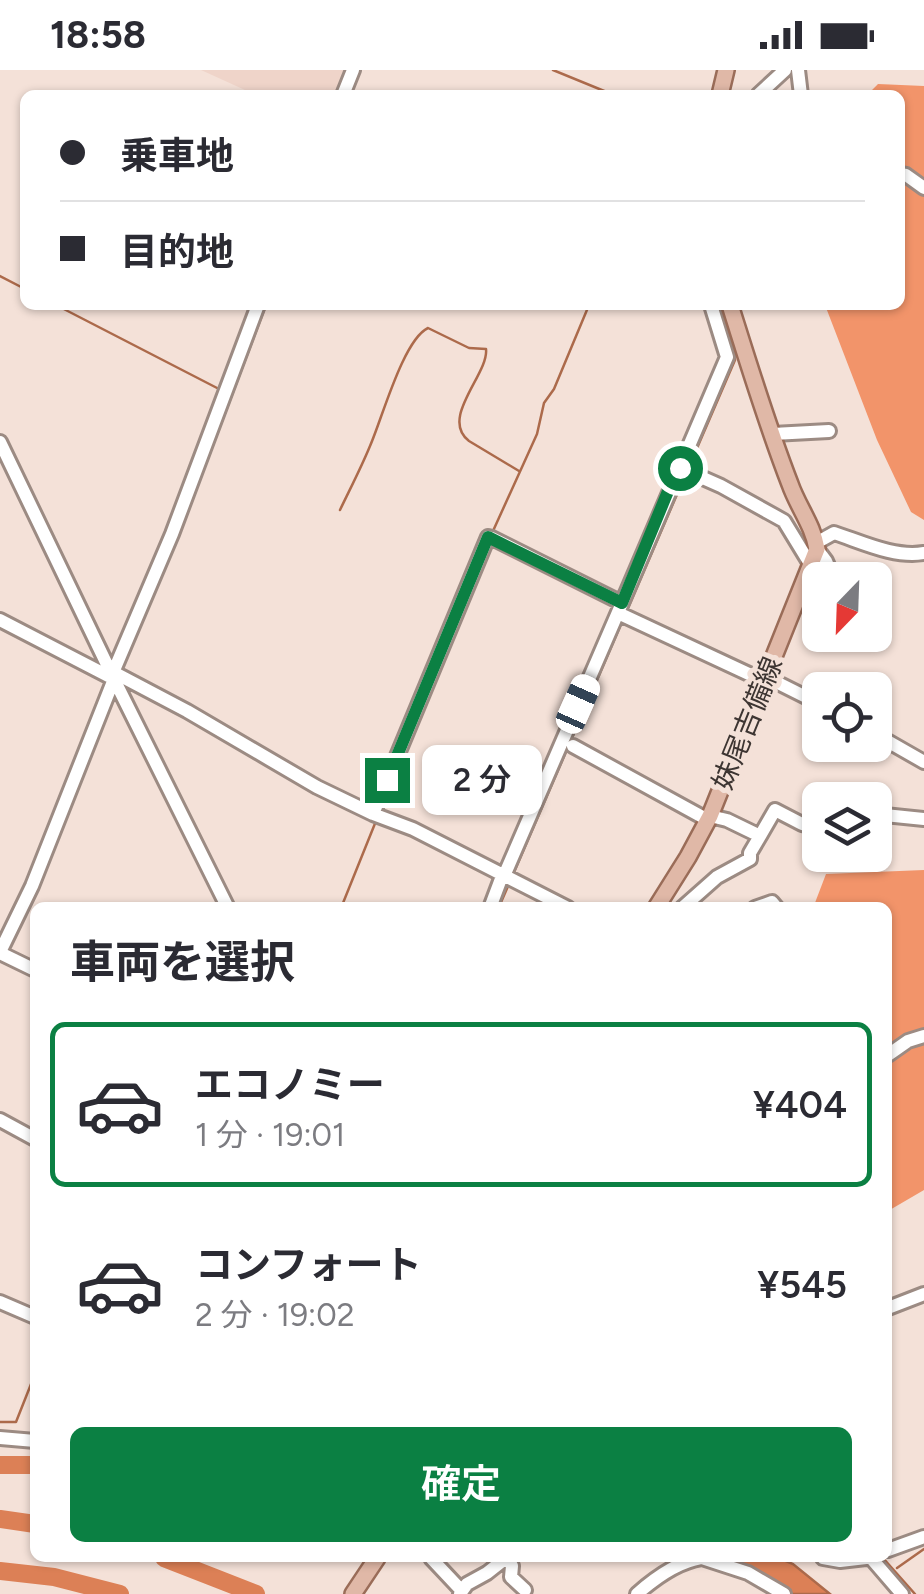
<!DOCTYPE html>
<html lang="ja">
<head>
<meta charset="utf-8">
<style>
  body { margin:0; font-family:Figtree,"Noto Sans JP",sans-serif; background:#f7f7f7; color:#2b2b33; height:100vh; display:flex; flex-direction:column; font-size:38px; white-space:nowrap }
  * { box-sizing:border-box; margin:0 }
  p { font-size:32px; color:#7c7c81 }
  .icon { flex:none; width:55px; height:55px; fill:none; stroke:currentColor; stroke-width:2; stroke-linecap:round; stroke-linejoin:round }
  .map { position:relative; flex:1; overflow:hidden }
  .sheet { position:absolute; left:30px; top:832px; width:862px; height:660px; display:flex; flex-direction:column; background:#fff; border-radius:15px; box-shadow:0 2px 8px #0004 }
  .sheet>* { flex:none }
  .banner { position:absolute; left:20px; top:20px; width:885px; height:220px; border-radius:15px; box-shadow:0 2px 8px #0004; display:grid; align-content:center; height:220px; padding:0 40px; background:#fff }
  .needle { width:65px; rotate:203deg }
  .fabs { position:absolute; left:802px; top:492px; display:grid; gap:20px }
  .fabs a { display:grid; place-items:center; width:90px; height:90px; border-radius:15px; background:#fff; box-shadow:0 2px 8px #0004; font-size:50px }
  .end { position:absolute; width:45px; height:45px; margin:-22px; border:12px solid #0b8043; background:#fff; box-shadow:0 0 0 5px #fff }
  .from { border-radius:50% }
  .bubble { position:absolute; height:70px; border-radius:15px; background:#fff; box-shadow:0 2px 8px #0004; font-size:32px; font-weight:600; line-height:70px; text-align:center }
  .car { position:absolute; width:30px; height:60px; margin:-30px -15px; border-radius:12px; box-shadow:0 0 8px 2px #0007; background:linear-gradient(#fff 24%,#345 0 40%,#fff 0 76%,#345 0 86%,#fff 0) }
  .banner b { display:flex; align-items:center; gap:35px; height:95px; font-size:38px }
  .banner b+b { border-top:2px solid #e1e1e2 }
  .banner i { width:25px; height:25px; background:#2b2b33 }
  ul { padding:0; list-style:none }
  li { display:flex; align-items:center; gap:30px; height:165px; margin:0 20px 15px; padding:0 20px; border:5px solid transparent; border-radius:15px }
  li div { flex:1 }
  li b { display:block; font-size:38px }
  li em { font-style:normal; font-weight:600 }
  li.on { border-color:#0b8043 }
  li>.icon { width:90px; height:90px; stroke-width:1.5 }
  h2 { padding:0 40px; font-size:45px; line-height:120px }
  .action { display:flex; gap:20px; margin-top:auto; padding:20px 40px }
  .action a { flex:1; height:115px; border-radius:15px; background:#0b8043; color:#fff; font-size:40px; font-weight:600; line-height:115px; text-align:center }
  .status { display:flex; justify-content:space-between; align-items:center; height:70px; padding:0 50px; background:#fff; direction:ltr }
  .status svg { height:28px; fill:currentColor }
  .map>svg:first-child { display:block }
  .built { fill:#efd4c9 }
  .forest { fill:#f2946a }
  .water { fill:#dc8056; stroke:#ac6a4b; stroke-width:2.5 }
  .lines { fill:none; stroke-linecap:round; stroke-linejoin:round }
  .stream { stroke:#ac6a4b; stroke-width:2.5 }
  .river { stroke:#dc8056; stroke-width:18 }
  .minor-casing { stroke:#9c8b83; stroke-width:18 }
  .major-casing { stroke:#9a6c58; stroke-width:20 }
  .minor { stroke:#fff; stroke-width:12 }
  .major { stroke:#e0b8a7; stroke-width:15 }
  .route { stroke:#0b8043; stroke-width:12 }
  .labels { text-anchor:middle; dominant-baseline:central; stroke-width:10; stroke-linejoin:round; paint-order:stroke }
  .street-label { font-size:28px; fill:#3d3532; stroke:#f4e1d8 }
</style>
</head>
<body>
<div class="status"><b>18:58</b><svg viewBox="0 0 49 12"><path d="M0 12V9h3v3zM5 12V6h3v6zM10 12V3h3v9zM15 12V0h3v12zM26 1h20v11H26zM47 4h2v5h-2z"/></svg></div>
<div class="map">
<svg width="924" height="1524" viewBox="0 0 924 1524">
  <rect width="100%" height="100%" fill="#f4e1d8"/>
  <!-- built -->
  <path class="built" d="M 201,0 L 350,0 L 340,25 L 256,25 Z"/>
  <!-- forest -->
  <path class="forest" d="M 878,14 L 924,16 L 924,450 L 911,442 L 877,370 L 825,235 L 900,235 L 900,25 L 867,25 Z
    M 924,800 L 924,1120 L 888,1141 L 888,838 L 813,838 L 826,804 Z"/>
  <!-- water -->
  <path class="water" d="M 715,235 L 722,235 L 735,276 L 735,290 L 499,837 L 493,838 L 728,287 Z
    M 714,1488 L 779,1488 L 793,1494 L 830,1524 L 790,1524 Z"/>
  <g class="lines">
    <!-- stream -->
    <path class="stream" d="M 553,0 L 614,25
      M 0,206 L 25,219
      M 56,235 L 219,319
      M 340,440 C 350,419 361,398 370,376 C 382,349 403,270 428,258 L 469,278 L 486,279 C 489,304 439,348 469,371 L 519,401
      M 31,451 L 71,533
      M 493,461 L 537,364 L 544,333 L 554,319 L 589,235
      M 151,530 L 180,462 L 266,235
      M 120,634 L 152,699
      M 341,838 L 376,751
      M 5,878 L 34,892
      M 0,1352 L 16,1352 L 35,1304
      M 883,1488 L 915,1524
      M 897,1498 L 924,1479"/>
    <!-- river -->
    <path class="river" d="M 0,1395 L 35,1395
      M 0,1449 L 35,1454
      M 164,1488 L 256,1524
      M 0,1501 L 54,1507 L 120,1524"/>
    <!-- minor casing -->
    <g class="minor-casing">
      <path id="minor" d="M 798,0 L 801,25
        M 343,25 L 353,0
        M 758,25 L 785,0
        M 900,104 L 906,105 L 924,118
        M 773,364 L 829,361
        M 0,372 L 112,605 L 228,838
        M 678,397 L 721,416 L 784,451 L 812,497
        M 816,473 L 834,463 C 862,472 894,488 924,483
        M 817,479 L 826,491 L 834,510
        M 622,533 L 727,287 L 711,235
        M 618,543 L 764,611
        M 0,550 L 114,609
        M 113,602 L 187,641 L 317,717 L 373,744 L 413,759 L 568,838
        M 112,605 L 172,464 L 258,235
        M 766,607 L 820,634
        M 875,664 L 924,692
        M 573,676 L 708,750
        M 373,744 L 488,467 L 492,468 L 622,533 L 504,806
        M 875,744 L 924,749
        M 710,746 L 727,750 L 760,766 L 775,740 L 802,754 L 820,757
        M 490,838 L 502,806
        M 682,838 L 717,807 L 750,789 L 750,783 L 760,766
        M 755,838 L 772,832 L 777,838
        M 0,882 L 32,816 L 114,609
        M 0,883 L 35,900
        M 888,985 L 908,971 L 924,966
        M 0,1050 L 35,1069
        M 0,1232 L 35,1247
        M 888,1238 L 924,1224
        M 0,1368 L 35,1371
        M 888,1480 L 924,1467
        M 431,1488 L 462,1521 L 460,1524
        M 508,1488 L 512,1496 L 511,1507 L 525,1520
        M 702,1488 L 748,1503 L 784,1524
        M 823,1488 L 840,1491 L 866,1488
        M 871,1488 L 902,1524
        M 462,1521 L 467,1514 L 487,1503 L 506,1488
        M 637,1524 C 655,1508 677,1492 701,1488"/>
    </g>
    <!-- major casing -->
    <g class="major-casing">
      <path id="major" d="M 720,25 L 726,0
        M 656,838 L 688,787 L 710,746 L 817,479 C 813,455 798,437 790,414 C 767,355 749,295 730,235
        M 353,1524 L 377,1488"/>
    </g>
    <!-- minor -->
    <use href="#minor" class="minor"/>
    <!-- major -->
    <use href="#major" class="major"/>
  </g>
  <g class="lines">
    <!-- route -->
    <path class="route" d="M 387,710 L 488,467 L 622,533 L 678,397 L 680,398"/>
  </g>
  <g class="labels">
    <!-- street labels -->
    <g class="street-label">
      <text transform="translate(747 653) rotate(-68)">妹尾吉備線</text>
    </g>
  </g>
</svg>
<div class="fabs">
<a><svg class="needle" viewBox="-14 -14 28 28"><path d="M0-13l5 13h-10z" fill="#e53935"/><path d="M0 13l5-13h-10z" fill="#7c7c81"/></svg></a>
<a><svg class="icon" aria-label="locate" viewBox="0 0 24 24"><circle cx="12" cy="12" r="6"/><path d="M12 2v4M12 18v4M2 12h4M18 12h4"/></svg></a>
<a><svg class="icon" aria-label="layers" viewBox="0 0 24 24"><path d="M12 4l9 5-9 5-9-5zM3 14l9 5 9-5"/></svg></a>
</div>
<i class="end from" style="left:680px;top:398px"></i>
<i class="end" style="left:387px;top:710px"></i>
<div class="bubble" style="left:422px;top:675px;width:120px">2 分</div>
<i class="car" style="left:578px;top:634px;rotate:24deg"></i>
<div class="banner">
<b><i class="from"></i>乗車地</b>
<b><i></i>目的地</b>
</div>
<section class="sheet">
<h2>車両を選択</h2>
<ul>
<li class="on"><svg class="icon" aria-label="car" viewBox="0 0 24 24"><path d="M5 17H2v-5l4-1 3-4h7l3 4 3 1v5h-3M9 17h6M6 11h13"/><circle cx="7" cy="17" r="2"/><circle cx="17" cy="17" r="2"/></svg><div><b>エコノミー</b><p>1 分 · 19:01</p></div><em>¥404</em></li>
<li><svg class="icon" aria-label="car" viewBox="0 0 24 24"><path d="M5 17H2v-5l4-1 3-4h7l3 4 3 1v5h-3M9 17h6M6 11h13"/><circle cx="7" cy="17" r="2"/><circle cx="17" cy="17" r="2"/></svg><div><b>コンフォート</b><p>2 分 · 19:02</p></div><em>¥545</em></li>
</ul>
<div class="action"><a>確定</a></div>
</section>
</div>
</body>
</html>
